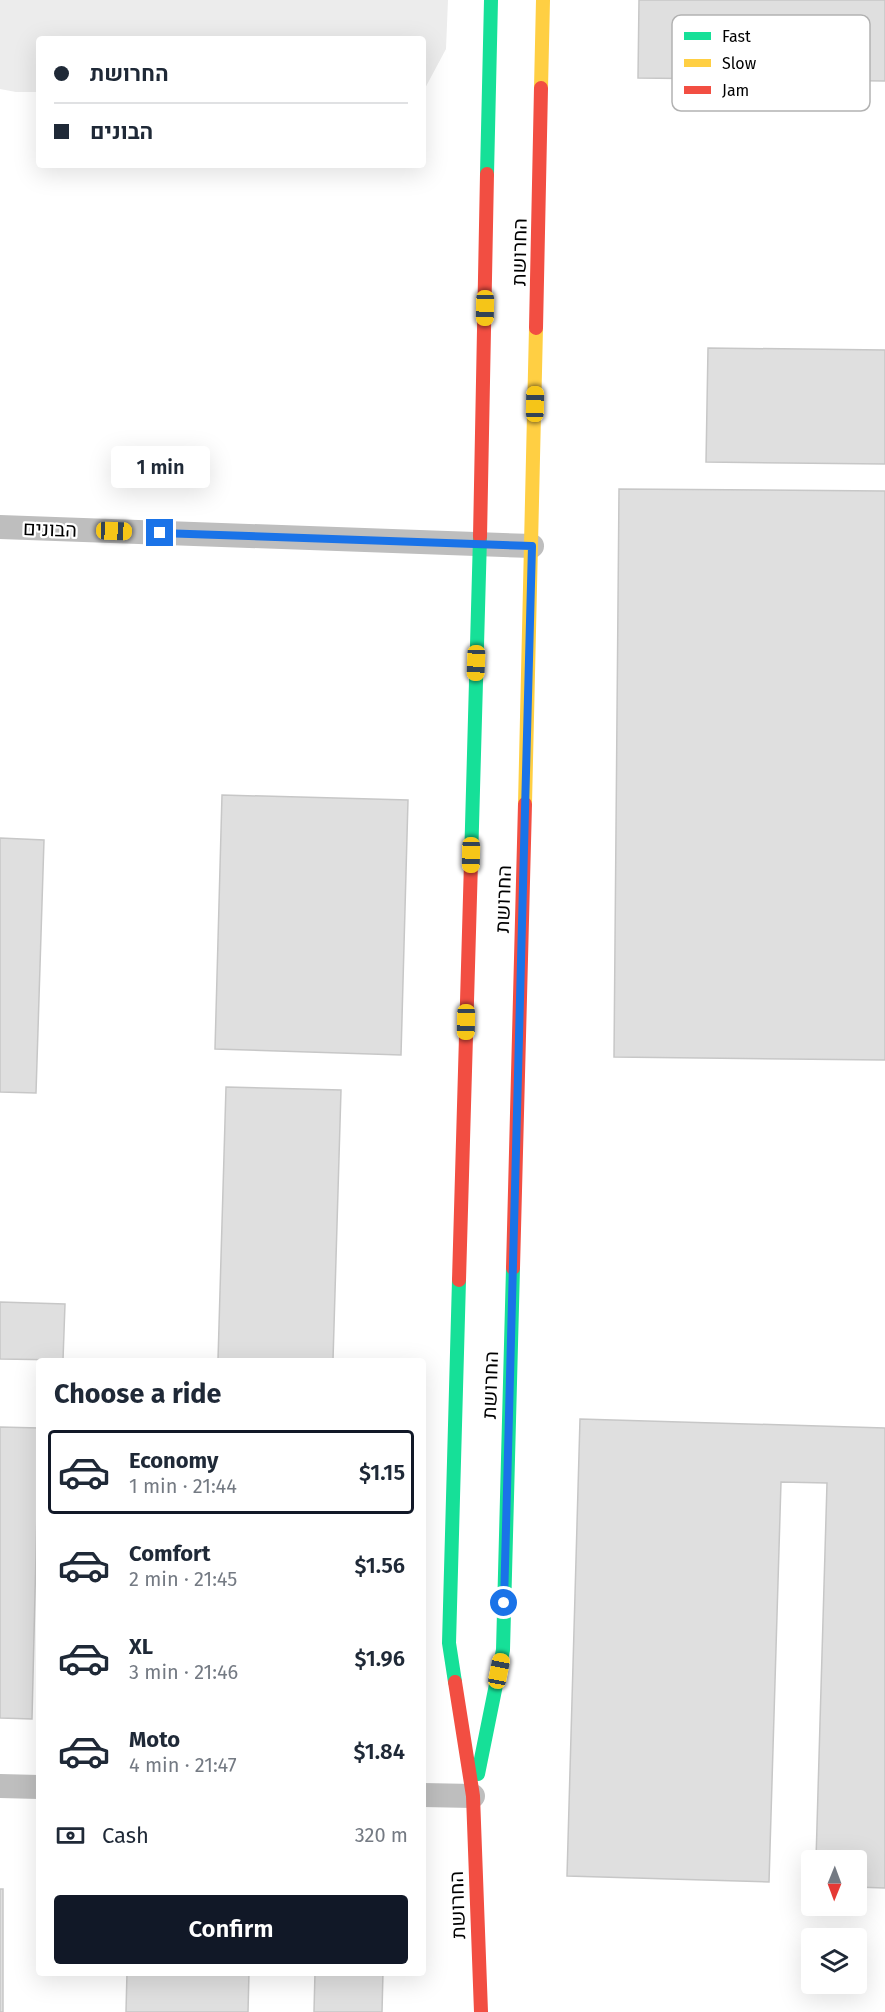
<!DOCTYPE html>
<html lang="en">
<head>
<meta charset="utf-8">
<style>
  body { margin:0; font-family:"Fira Sans",Heebo,sans-serif; background:#f6f6f7; color:#1f2937; height:100vh; display:flex; flex-direction:column; font-size:22px; white-space:nowrap }
  * { box-sizing:border-box; margin:0 }
  p { font-size:20px; color:#747a83 }
  .icon { flex:none; width:33px; height:33px; fill:none; stroke:currentColor; stroke-width:2; stroke-linecap:round; stroke-linejoin:round }
  .map { position:relative; flex:1; overflow:hidden }
  .panel { position:absolute; left:36px; top:1358px; width:390px; height:618px; display:flex; flex-direction:column; background:#fff; border-radius:6px; box-shadow:0 6px 24px #0002 }
  .panel>* { flex:none }
  .guide { position:absolute; left:36px; top:36px; width:390px; height:132px; border-radius:6px; box-shadow:0 6px 24px #0002; display:grid; align-content:center; height:132px; padding:0 18px; background:#fff }
  .needle { width:39px; rotate:181deg }
  .tools { position:absolute; left:801px; top:1850px; display:grid; gap:12px }
  .tools a { display:grid; place-items:center; width:66px; height:66px; border-radius:6px; background:#fff; box-shadow:0 6px 24px #0002; font-size:30px }
  .end { position:absolute; width:27px; height:27px; margin:-14px; border:8px solid #1a73e8; background:#fff; box-shadow:0 0 0 3px #fff }
  .from { border-radius:50% }
  .bubble { position:absolute; height:42px; border-radius:6px; background:#fff; box-shadow:0 6px 24px #0002; font-size:20px; font-weight:600; line-height:42px; text-align:center }
  .car { position:absolute; width:18px; height:36px; margin:-18px -9px; border-radius:8px; box-shadow:0 0 4px 2px #0007; background:linear-gradient(#f5c518 24%,#345 0 40%,#f5c518 0 76%,#345 0 86%,#f5c518 0) }
  .guide b { display:flex; align-items:center; gap:21px; height:57px; font-size:22px }
  .guide b+b { border-top:2px solid #e0e1e3 }
  .guide i { width:15px; height:15px; background:#1f2937 }
  ul { padding:0; list-style:none }
  li { display:flex; align-items:center; gap:18px; height:84px; margin:0 12px 9px; padding:0 6px; border:3px solid transparent; border-radius:6px }
  li div { flex:1 }
  li b { display:block; font-size:22px }
  li em { font-style:normal; font-weight:600 }
  li.active { border-color:#111827 }
  li>.icon { width:54px; height:54px; stroke-width:1.5 }
  h2 { padding:0 18px; font-size:27px; line-height:72px }
  .pay { display:flex; align-items:center; gap:15px; height:66px; padding:0 18px; font-size:22px }
  .pay p { margin-inline-start:auto }
  .cta { display:flex; gap:12px; margin-top:auto; padding:12px 18px }
  .cta a { flex:1; height:69px; border-radius:6px; background:#111827; color:#fff; font-size:24px; font-weight:600; line-height:69px; text-align:center }
  .map>svg:first-child { display:block }
  .green { fill:#ececec }
  .building { fill:#dfdfdf; stroke:#c7c7c7; stroke-width:1.5 }
  .lines { fill:none; stroke-linecap:round; stroke-linejoin:round }
  .street { stroke:#bebebe; stroke-width:24 }
  .fast { stroke:#16e098; stroke-width:14 }
  .slow { stroke:#ffcf43; stroke-width:14 }
  .jam { stroke:#f24e42; stroke-width:14 }
  .route { stroke:#1a73e8; stroke-width:8 }
  .labels { text-anchor:middle; dominant-baseline:central; stroke-width:4.5; stroke-linejoin:round; paint-order:stroke }
  .street-label { font-size:20px; fill:#000; stroke:#fff }
  .key { fill:#fff; stroke:#b2b2b2; stroke-width:1.5 }
  .key-label { font-size:16px; fill:#000 }
</style>
</head>
<body>
<div class="map">
<svg width="885" height="2012" viewBox="0 0 885 2012">
  <rect width="100%" height="100%" fill="#fff"/>
  <!-- green -->
  <path class="green" d="M 0,0 L 448,0 L 446,49 L 423,92 L 423,39 L 39,39 L 39,92 L 16,92 L 0,89 Z"/>
  <!-- building -->
  <path class="building" d="M 639,0 L 885,0 L 885,81 L 638,78 Z
    M 708,348 L 885,350 L 885,464 L 706,462 Z
    M 619,489 L 885,491 L 885,1060 L 614,1057 Z
    M 222,795 L 408,800 L 401,1055 L 215,1049 Z
    M 0,838 L 44,840 L 36,1093 L 0,1092 Z
    M 226,1087 L 341,1090 L 333,1360 L 218,1360 Z
    M 0,1302 L 65,1304 L 63,1360 L 0,1359 Z
    M 580,1419 L 885,1428 L 885,1888 L 856,1887 L 856,1860 L 816,1860 L 827,1483 L 781,1482 L 769,1882 L 567,1876 Z
    M 0,1427 L 39,1428 L 32,1719 L 0,1718 Z
    M 0,1889 L 3,1889 L 3,2012 L 0,2012 Z
    M 127,1972 L 249,1972 L 248,2012 L 126,2012 Z
    M 315,1972 L 383,1972 L 382,2012 L 314,2012 Z"/>
  <g class="lines">
    <!-- street -->
    <path class="street" d="M 0,527 L 532,546
      M 0,1786 L 39,1787
      M 423,1795 L 473,1796"/>
    <!-- fast -->
    <path class="fast" d="M 487,174 L 491,0
      M 471,862 L 480,537
      M 455,1682 L 449,1643 L 459,1280
      M 478,1774 L 503,1650 L 513,1268"/>
    <!-- slow -->
    <path class="slow" d="M 541,88 L 543,0
      M 525,804 L 536,328"/>
    <!-- jam -->
    <path class="jam" d="M 536,328 L 541,88
      M 480,537 L 487,174
      M 513,1268 L 525,804
      M 459,1280 L 471,862
      M 455,1682 L 473,1796 L 481,2012"/>
  </g>
  <g class="lines">
    <!-- route -->
    <path class="route" d="M 160,533 L 532,546 L 504,1603"/>
  </g>
  <g class="labels">
    <!-- street labels -->
    <g class="street-label">
      <text transform="translate(519 252) rotate(-89)">החרושת</text>
      <text transform="translate(50 529) rotate(2)">הבונים</text>
      <text transform="translate(503 899) rotate(-88)">החרושת</text>
      <text transform="translate(490 1385) rotate(-88)">החרושת</text>
      <text transform="translate(457 1905) rotate(-92)">החרושת</text>
    </g>
  </g>
  <!-- legend -->
  <rect x="672" y="15" width="198" height="96" rx="9" class="key"/>
  <rect x="684" y="32" width="27" height="8" fill="#16e098"/>
  <rect x="684" y="59" width="27" height="8" fill="#ffcf43"/>
  <rect x="684" y="86" width="27" height="8" fill="#f24e42"/>
  <g class="key-label">
    <text x="722" y="42">Fast</text>
    <text x="722" y="69">Slow</text>
    <text x="722" y="96">Jam</text>
  </g>
</svg>
<div class="tools">
<a><svg class="needle" viewBox="-14 -14 28 28"><path d="M0-13l5 13h-10z" fill="#e53935"/><path d="M0 13l5-13h-10z" fill="#747a83"/></svg></a>
<a><svg class="icon" aria-label="layers" viewBox="0 0 24 24"><path d="M12 4l9 5-9 5-9-5zM3 14l9 5 9-5"/></svg></a>
</div>
<i class="end from" style="left:504px;top:1603px"></i>
<i class="end" style="left:160px;top:533px"></i>
<div class="bubble" style="left:111px;top:446px;width:99px">1 min</div>
<i class="car" style="left:485px;top:308px;rotate:181deg"></i>
<i class="car" style="left:535px;top:404px;rotate:1deg"></i>
<i class="car" style="left:114px;top:531px;rotate:92deg"></i>
<i class="car" style="left:476px;top:663px;rotate:182deg"></i>
<i class="car" style="left:471px;top:855px;rotate:181deg"></i>
<i class="car" style="left:466px;top:1022px;rotate:181deg"></i>
<i class="car" style="left:499px;top:1671px;rotate:11deg"></i>
<div class="guide">
<b><i class="from"></i>החרושת</b>
<b><i></i>הבונים</b>
</div>
<section class="panel">
<h2>Choose a ride</h2>
<ul>
<li class="active"><svg class="icon" aria-label="car" viewBox="0 0 24 24"><path d="M5 17H2v-5l4-1 3-4h7l3 4 3 1v5h-3M9 17h6M6 11h13"/><circle cx="7" cy="17" r="2"/><circle cx="17" cy="17" r="2"/></svg><div><b>Economy</b><p>1 min · 21:44</p></div><em>$1.15</em></li>
<li><svg class="icon" aria-label="car" viewBox="0 0 24 24"><path d="M5 17H2v-5l4-1 3-4h7l3 4 3 1v5h-3M9 17h6M6 11h13"/><circle cx="7" cy="17" r="2"/><circle cx="17" cy="17" r="2"/></svg><div><b>Comfort</b><p>2 min · 21:45</p></div><em>$1.56</em></li>
<li><svg class="icon" aria-label="car" viewBox="0 0 24 24"><path d="M5 17H2v-5l4-1 3-4h7l3 4 3 1v5h-3M9 17h6M6 11h13"/><circle cx="7" cy="17" r="2"/><circle cx="17" cy="17" r="2"/></svg><div><b>XL</b><p>3 min · 21:46</p></div><em>$1.96</em></li>
<li><svg class="icon" aria-label="car" viewBox="0 0 24 24"><path d="M5 17H2v-5l4-1 3-4h7l3 4 3 1v5h-3M9 17h6M6 11h13"/><circle cx="7" cy="17" r="2"/><circle cx="17" cy="17" r="2"/></svg><div><b>Moto</b><p>4 min · 21:47</p></div><em>$1.84</em></li>
</ul>
<div class="pay"><svg class="icon" aria-label="cash" viewBox="0 0 24 24"><path d="M3 7h18v10H3z"/><circle cx="12" cy="12" r="2"/></svg>Cash<p>320 m</p></div>
<div class="cta"><a>Confirm</a></div>
</section>
</div>
</body>
</html>
